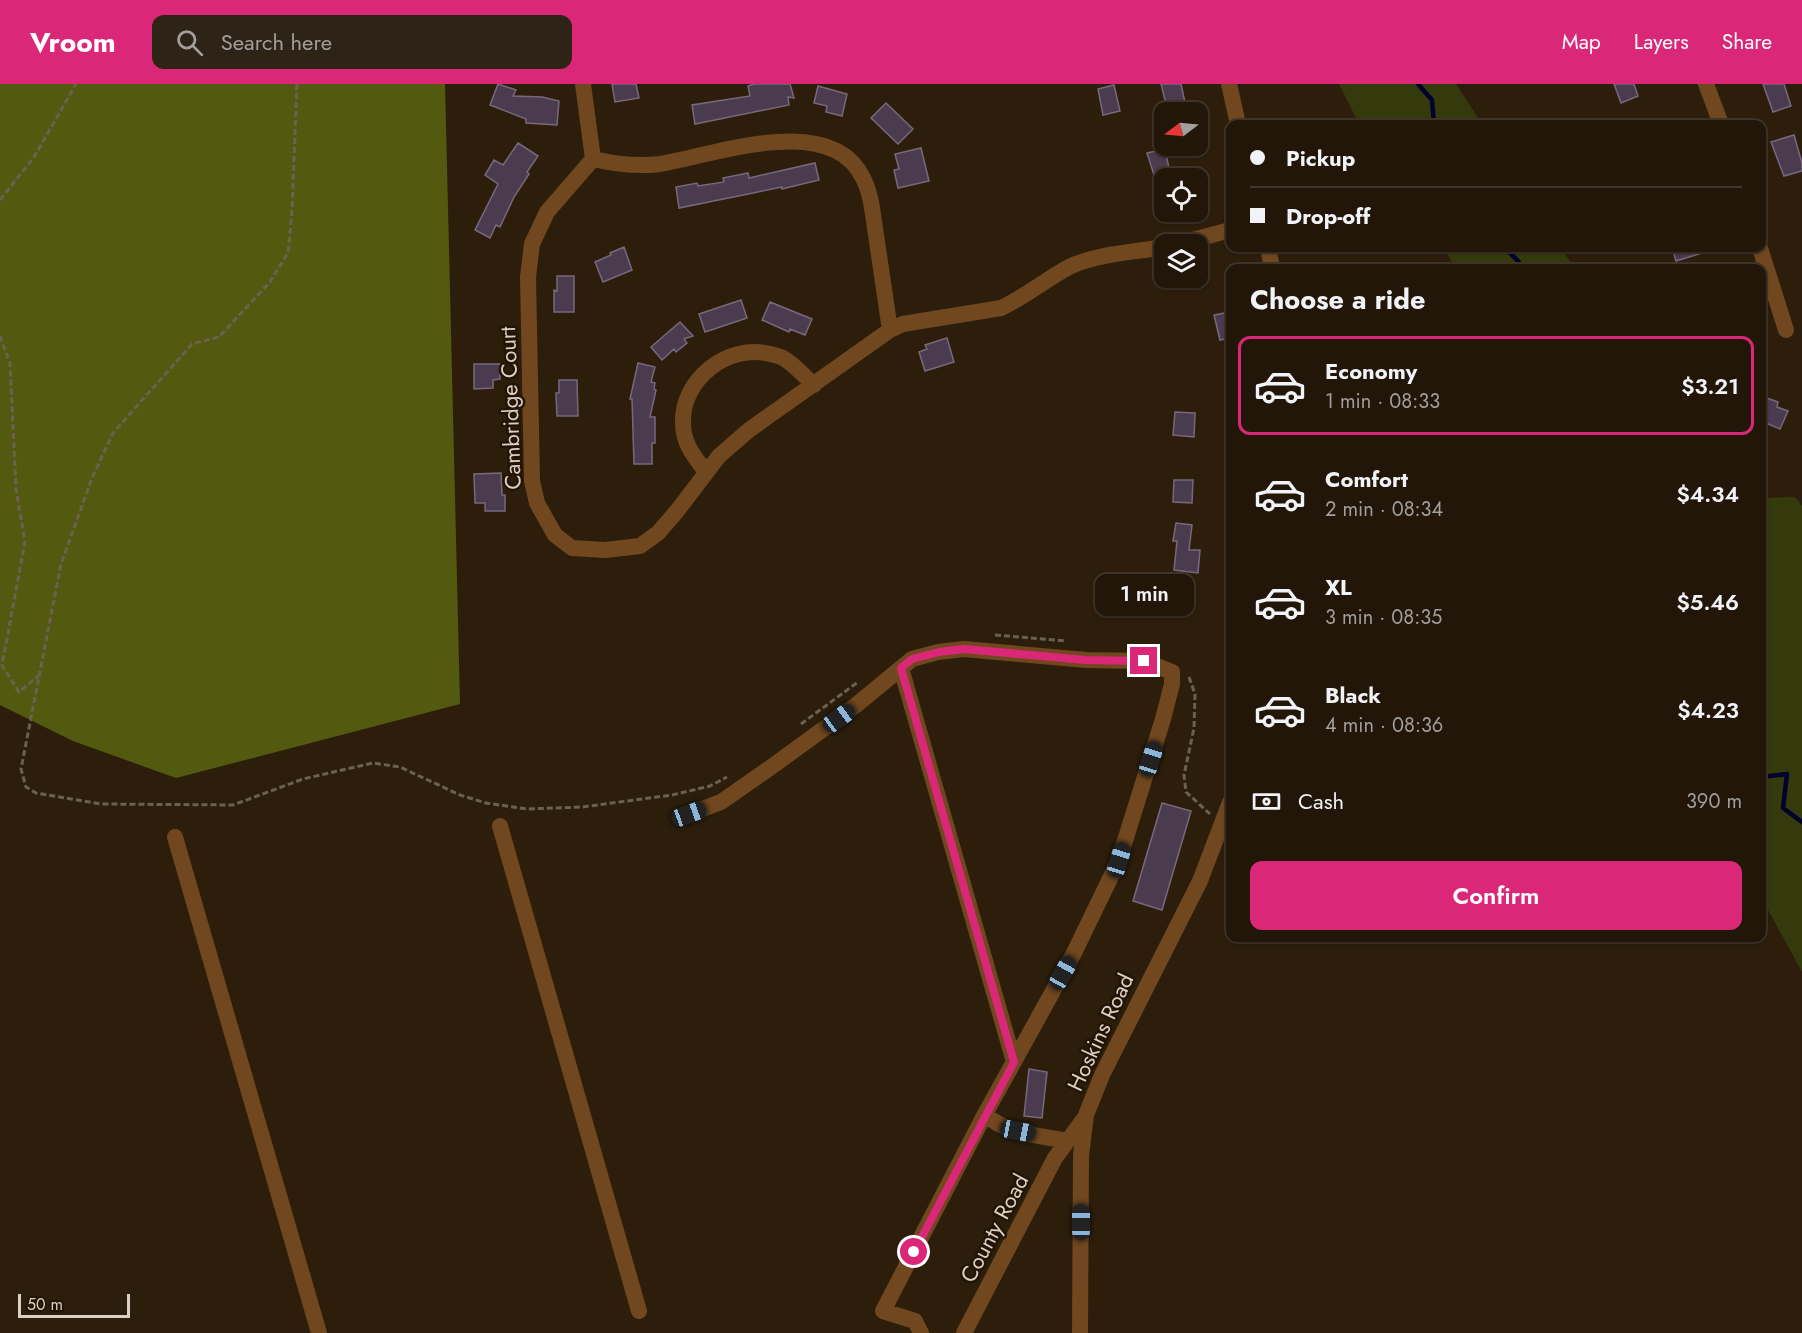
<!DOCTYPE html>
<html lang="en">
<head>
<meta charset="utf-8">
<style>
  body { margin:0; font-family:Jost,sans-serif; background:#2e2317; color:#f1f3f6; height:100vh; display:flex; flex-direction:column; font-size:22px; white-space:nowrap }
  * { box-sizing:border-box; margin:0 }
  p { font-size:20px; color:#a29f9c }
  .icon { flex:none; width:33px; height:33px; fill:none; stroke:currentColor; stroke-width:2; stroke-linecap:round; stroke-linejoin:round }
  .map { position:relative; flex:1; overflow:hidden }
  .details { position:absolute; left:1226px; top:180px; width:540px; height:678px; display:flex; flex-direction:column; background:#221609; border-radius:12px; box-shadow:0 2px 4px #0004,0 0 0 2px #3f352a }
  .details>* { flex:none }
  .top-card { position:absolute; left:1226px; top:36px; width:540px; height:132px; border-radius:12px; box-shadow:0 2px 4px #0004,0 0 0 2px #3f352a; display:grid; align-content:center; height:132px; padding:0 24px; background:#221609 }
  .needle { width:39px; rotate:254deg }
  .controls { position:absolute; left:1154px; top:18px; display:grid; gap:12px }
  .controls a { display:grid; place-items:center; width:54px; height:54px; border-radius:12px; background:#221609; box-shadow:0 2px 4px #0004,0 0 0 2px #3f352a; font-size:30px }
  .scale { position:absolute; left:18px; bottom:15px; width:112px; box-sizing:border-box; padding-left:6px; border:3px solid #dbd0c6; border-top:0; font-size:16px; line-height:21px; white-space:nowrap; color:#dbd0c6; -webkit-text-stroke:4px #231404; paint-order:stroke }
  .end { position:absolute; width:27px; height:27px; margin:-14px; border:8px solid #db2777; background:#fff; box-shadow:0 0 0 3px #fff }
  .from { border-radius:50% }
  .bubble { position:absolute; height:42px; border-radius:12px; background:#221609; box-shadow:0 2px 4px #0004,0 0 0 2px #3f352a; font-size:20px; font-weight:600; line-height:42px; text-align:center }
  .car { position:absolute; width:18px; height:36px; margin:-18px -9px; border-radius:8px; box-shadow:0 0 4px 2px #0007; background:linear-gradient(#222 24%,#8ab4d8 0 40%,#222 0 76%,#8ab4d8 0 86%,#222 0) }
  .top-card b { display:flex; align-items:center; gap:21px; height:57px; font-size:22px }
  .top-card b+b { border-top:2px solid #3f352a }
  .top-card i { width:15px; height:15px; background:#f1f3f6 }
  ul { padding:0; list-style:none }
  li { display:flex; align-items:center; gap:18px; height:99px; margin:0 12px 9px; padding:0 12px; border:3px solid transparent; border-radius:12px }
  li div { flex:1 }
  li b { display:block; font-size:22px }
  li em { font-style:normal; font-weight:600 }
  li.active { border-color:#db2777 }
  li>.icon { width:54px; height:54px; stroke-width:1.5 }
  h2 { padding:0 24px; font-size:27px; line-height:72px }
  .pay { display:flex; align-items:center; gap:15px; height:66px; padding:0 24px; font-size:22px }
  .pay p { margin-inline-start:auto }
  .cta { display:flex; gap:12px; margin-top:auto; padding:12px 24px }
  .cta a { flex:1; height:69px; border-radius:12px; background:#db2777; color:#fff; font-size:24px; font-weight:600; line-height:69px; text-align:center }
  header { display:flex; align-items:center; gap:36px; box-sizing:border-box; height:84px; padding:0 30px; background:#db2777; color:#fff }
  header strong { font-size:28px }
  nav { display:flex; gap:33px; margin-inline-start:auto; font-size:21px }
  .search { width:420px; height:54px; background:#2e2317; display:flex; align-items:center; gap:15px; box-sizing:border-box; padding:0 21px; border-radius:12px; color:#a29f9c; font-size:22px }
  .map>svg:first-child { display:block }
  .green { fill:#353a0c }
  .forest { fill:#535a10 }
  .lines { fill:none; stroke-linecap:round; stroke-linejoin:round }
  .stream { stroke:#00012c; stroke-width:4.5 }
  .building { fill:#4a3b4f; stroke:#78687d; stroke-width:1.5 }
  .path { stroke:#6e6051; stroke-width:3; stroke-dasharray:6 3; stroke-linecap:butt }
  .minor { stroke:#70471e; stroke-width:16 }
  .route { stroke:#db2777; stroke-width:8 }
  .labels { text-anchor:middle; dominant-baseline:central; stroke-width:5; stroke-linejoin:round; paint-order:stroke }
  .street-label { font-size:22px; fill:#dbd0c6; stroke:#231404 }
</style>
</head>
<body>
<header>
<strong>Vroom</strong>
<div class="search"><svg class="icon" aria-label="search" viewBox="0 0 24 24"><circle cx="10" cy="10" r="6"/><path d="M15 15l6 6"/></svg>Search here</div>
<nav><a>Map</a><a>Layers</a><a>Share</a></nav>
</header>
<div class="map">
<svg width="1802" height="1249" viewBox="0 0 1802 1249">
  <rect width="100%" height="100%" fill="#2d1e0c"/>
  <!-- green -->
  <path class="green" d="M 1339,0 L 1456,0 L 1482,40 L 1359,40 Z
    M 1443,164 L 1561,164 L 1574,184 L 1456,184 Z
    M 1795,413 L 1802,422 L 1802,888 L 1761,813 L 1761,414 Z"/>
  <!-- forest -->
  <path class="forest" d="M 0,0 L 445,0 L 460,620 L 176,694 L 73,657 L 0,621 Z"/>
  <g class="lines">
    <!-- stream -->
    <path class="stream" d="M 1418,0 L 1432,16 L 1434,40
      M 1505,164 L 1519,178 L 1516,184
      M 1761,693 L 1787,690 L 1783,724 L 1802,738"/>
  </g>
  <!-- building -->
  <path class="building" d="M 498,0 L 516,6 L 513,12 L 542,13 L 559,17 L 557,41 L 526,39 L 526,35 L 490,21 Z
    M 612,0 L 636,0 L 639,14 L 615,18 Z
    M 754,0 L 790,0 L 794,14 L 788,13 L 789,21 L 695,40 L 692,21 L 750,12 L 748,2 Z
    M 1161,0 L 1181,0 L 1187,28 L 1168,28 Z
    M 1614,0 L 1634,0 L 1638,12 L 1621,19 Z
    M 1763,0 L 1784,0 L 1791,22 L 1773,28 Z
    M 1114,1 L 1120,27 L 1103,31 L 1098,5 Z
    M 818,2 L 847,10 L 842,32 L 826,28 L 827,22 L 814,19 Z
    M 886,19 L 913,45 L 898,60 L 871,34 Z
    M 1794,51 L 1802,79 L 1802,87 L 1784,92 L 1771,58 Z
    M 518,59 L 538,72 L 527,88 L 529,90 L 514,113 L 500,143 L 496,141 L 490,154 L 475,146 L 498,100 L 485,91 L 494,76 L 503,81 Z
    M 921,64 L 929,97 L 898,104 L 894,86 L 899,85 L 895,70 Z
    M 1165,65 L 1171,94 L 1155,94 L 1147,69 Z
    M 815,79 L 819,96 L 782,105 L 782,103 L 679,124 L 676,103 L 697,99 L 698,102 L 724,98 L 723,94 L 748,89 L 749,94 Z
    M 624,163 L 632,186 L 603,198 L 595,178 L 611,171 L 610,169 Z
    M 1672,164 L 1711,164 L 1712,166 L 1676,177 Z
    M 557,192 L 574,192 L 574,228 L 554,228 L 554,206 L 557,207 Z
    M 741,216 L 747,234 L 705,248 L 699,230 Z
    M 770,218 L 812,235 L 805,251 L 790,245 L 789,248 L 762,236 Z
    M 1230,228 L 1230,254 L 1220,256 L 1214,231 Z
    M 680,238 L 693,252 L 684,255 L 687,259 L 676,268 L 674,265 L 662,276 L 651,263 Z
    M 947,254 L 954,278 L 925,287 L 919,268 L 927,265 L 925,261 Z
    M 638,279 L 655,283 L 651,298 L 655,299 L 654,305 L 656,306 L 650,333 L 655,333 L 655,359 L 652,359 L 652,380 L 634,380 L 632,315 L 630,315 Z
    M 474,280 L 500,280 L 500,295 L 493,296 L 493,304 L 474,305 Z
    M 559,296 L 577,296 L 578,332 L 557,332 L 556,309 L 559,309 Z
    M 1761,312 L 1778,318 L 1777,323 L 1788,327 L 1780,345 L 1761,337 Z
    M 1175,328 L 1195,329 L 1194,353 L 1173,351 Z
    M 501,389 L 502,411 L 505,411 L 505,427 L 485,427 L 485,419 L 475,419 L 474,390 Z
    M 1174,396 L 1193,396 L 1192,419 L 1173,418 Z
    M 1176,439 L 1192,441 L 1189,466 L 1200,466 L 1198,489 L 1174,486 L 1177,457 L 1173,457 Z
    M 1162,719 L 1191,727 L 1162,826 L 1133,817 Z
    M 1029,985 L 1047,988 L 1042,1034 L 1024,1032 Z"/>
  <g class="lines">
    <!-- path -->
    <path class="path" d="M 297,0 L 292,127 L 288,169 L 270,198 L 219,253 L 192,260 L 113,349 L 92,394 L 61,480 L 21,685 L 26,703 L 36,709 L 101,720 L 233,721 L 303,695 L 373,679 L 400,683 L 460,711 L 486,719 L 527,725 L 582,723 L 672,711 L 710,702 L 727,693
      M 0,116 L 34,73 L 76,0
      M 0,252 L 10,280 L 16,405 L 25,458 L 2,581 L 19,608 L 38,592
      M 995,551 L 1066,557
      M 1189,593 L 1195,610 L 1194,644 L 1184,691 L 1186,708 L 1210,730
      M 801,640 L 858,598"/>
    <!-- minor -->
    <path class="minor" d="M 583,0 L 593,75 L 547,128 L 532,160 L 528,193 L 532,397 L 537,419 L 555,451 L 572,464 L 605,466 L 640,462 L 658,449 L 677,427 L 719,372 L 749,346 L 890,246
      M 1229,0 L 1238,40
      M 1706,0 L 1721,40
      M 593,75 C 615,80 637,83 660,80 C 714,71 831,27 863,94 C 872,111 873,133 876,151 C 881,183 885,214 890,246 L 903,240 L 1001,224 C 1025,213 1045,196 1069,183 C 1095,170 1135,168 1164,163
      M 1178,160 L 1230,146
      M 1268,164 L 1272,184
      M 1760,164 L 1786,246
      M 706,388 C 694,372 683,360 683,339 C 681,296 728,259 770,270 C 774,271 779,272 783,274 C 794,280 804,292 814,301
      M 901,584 L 1014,978
      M 689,730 L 721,718 L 774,681 L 855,622 L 912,575 L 938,568 L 964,565 L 1086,576 L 1144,577 L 1172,588 L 1172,600 L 1163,635 L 1119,776 L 1073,871 L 985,1030 L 883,1227 L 915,1237 L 921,1249
      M 500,742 L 639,1227
      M 175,753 L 319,1249
      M 985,1030 C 1005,1050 1041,1052 1068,1057
      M 964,1249 L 1055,1074 L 1086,1032
      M 1080,1249 L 1081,1071 L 1086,1031 L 1102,991 L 1200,797 L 1230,718"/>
  </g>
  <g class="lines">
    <!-- route -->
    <path class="route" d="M 914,1168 L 1014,978 L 901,584 L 912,575 L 939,568 L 964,565 L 1086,576 L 1144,577"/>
  </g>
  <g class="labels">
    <!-- street labels -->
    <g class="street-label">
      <text transform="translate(510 324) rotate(-92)">Cambridge Court</text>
      <text transform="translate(1100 948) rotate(-65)">Hoskins Road</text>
      <text transform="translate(994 1144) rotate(-62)">County Road</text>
    </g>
  </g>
</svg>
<div class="controls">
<a><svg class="needle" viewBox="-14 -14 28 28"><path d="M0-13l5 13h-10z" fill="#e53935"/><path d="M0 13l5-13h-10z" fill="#a29f9c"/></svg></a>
<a><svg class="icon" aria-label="locate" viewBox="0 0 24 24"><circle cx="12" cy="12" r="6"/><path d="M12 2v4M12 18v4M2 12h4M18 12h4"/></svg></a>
<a><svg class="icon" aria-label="layers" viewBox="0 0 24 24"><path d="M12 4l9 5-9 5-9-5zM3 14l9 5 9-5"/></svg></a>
</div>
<div class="scale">50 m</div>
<i class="end from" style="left:914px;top:1168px"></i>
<i class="end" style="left:1144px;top:577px"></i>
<div class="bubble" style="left:1095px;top:490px;width:99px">1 min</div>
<i class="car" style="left:839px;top:634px;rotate:54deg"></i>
<i class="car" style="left:1151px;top:675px;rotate:17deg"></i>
<i class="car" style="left:689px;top:730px;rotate:70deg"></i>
<i class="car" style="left:1119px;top:776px;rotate:17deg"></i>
<i class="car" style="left:1063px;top:889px;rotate:29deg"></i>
<i class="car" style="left:1018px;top:1047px;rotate:101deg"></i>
<i class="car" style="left:1081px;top:1138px;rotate:0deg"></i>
<div class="top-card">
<b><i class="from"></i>Pickup</b>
<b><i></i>Drop-off</b>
</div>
<section class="details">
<h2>Choose a ride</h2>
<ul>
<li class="active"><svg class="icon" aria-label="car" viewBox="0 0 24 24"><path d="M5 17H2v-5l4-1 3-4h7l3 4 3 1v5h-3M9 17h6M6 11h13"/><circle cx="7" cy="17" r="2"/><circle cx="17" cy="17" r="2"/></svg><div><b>Economy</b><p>1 min · 08:33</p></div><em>$3.21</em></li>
<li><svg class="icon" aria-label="car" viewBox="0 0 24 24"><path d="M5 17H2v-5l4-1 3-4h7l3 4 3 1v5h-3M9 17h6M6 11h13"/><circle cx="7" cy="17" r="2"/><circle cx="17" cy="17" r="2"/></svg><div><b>Comfort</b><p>2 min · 08:34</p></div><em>$4.34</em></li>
<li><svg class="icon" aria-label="car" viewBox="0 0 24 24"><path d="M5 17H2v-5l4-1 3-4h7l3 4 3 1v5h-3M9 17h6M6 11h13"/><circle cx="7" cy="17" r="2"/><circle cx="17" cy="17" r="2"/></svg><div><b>XL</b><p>3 min · 08:35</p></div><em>$5.46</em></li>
<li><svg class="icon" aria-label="car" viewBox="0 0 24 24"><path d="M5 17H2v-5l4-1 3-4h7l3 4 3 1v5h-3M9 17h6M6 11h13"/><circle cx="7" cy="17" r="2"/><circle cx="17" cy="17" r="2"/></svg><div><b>Black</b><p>4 min · 08:36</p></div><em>$4.23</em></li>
</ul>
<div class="pay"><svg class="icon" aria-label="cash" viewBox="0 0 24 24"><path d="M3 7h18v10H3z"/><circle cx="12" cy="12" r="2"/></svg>Cash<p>390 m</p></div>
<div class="cta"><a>Confirm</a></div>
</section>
</div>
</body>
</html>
